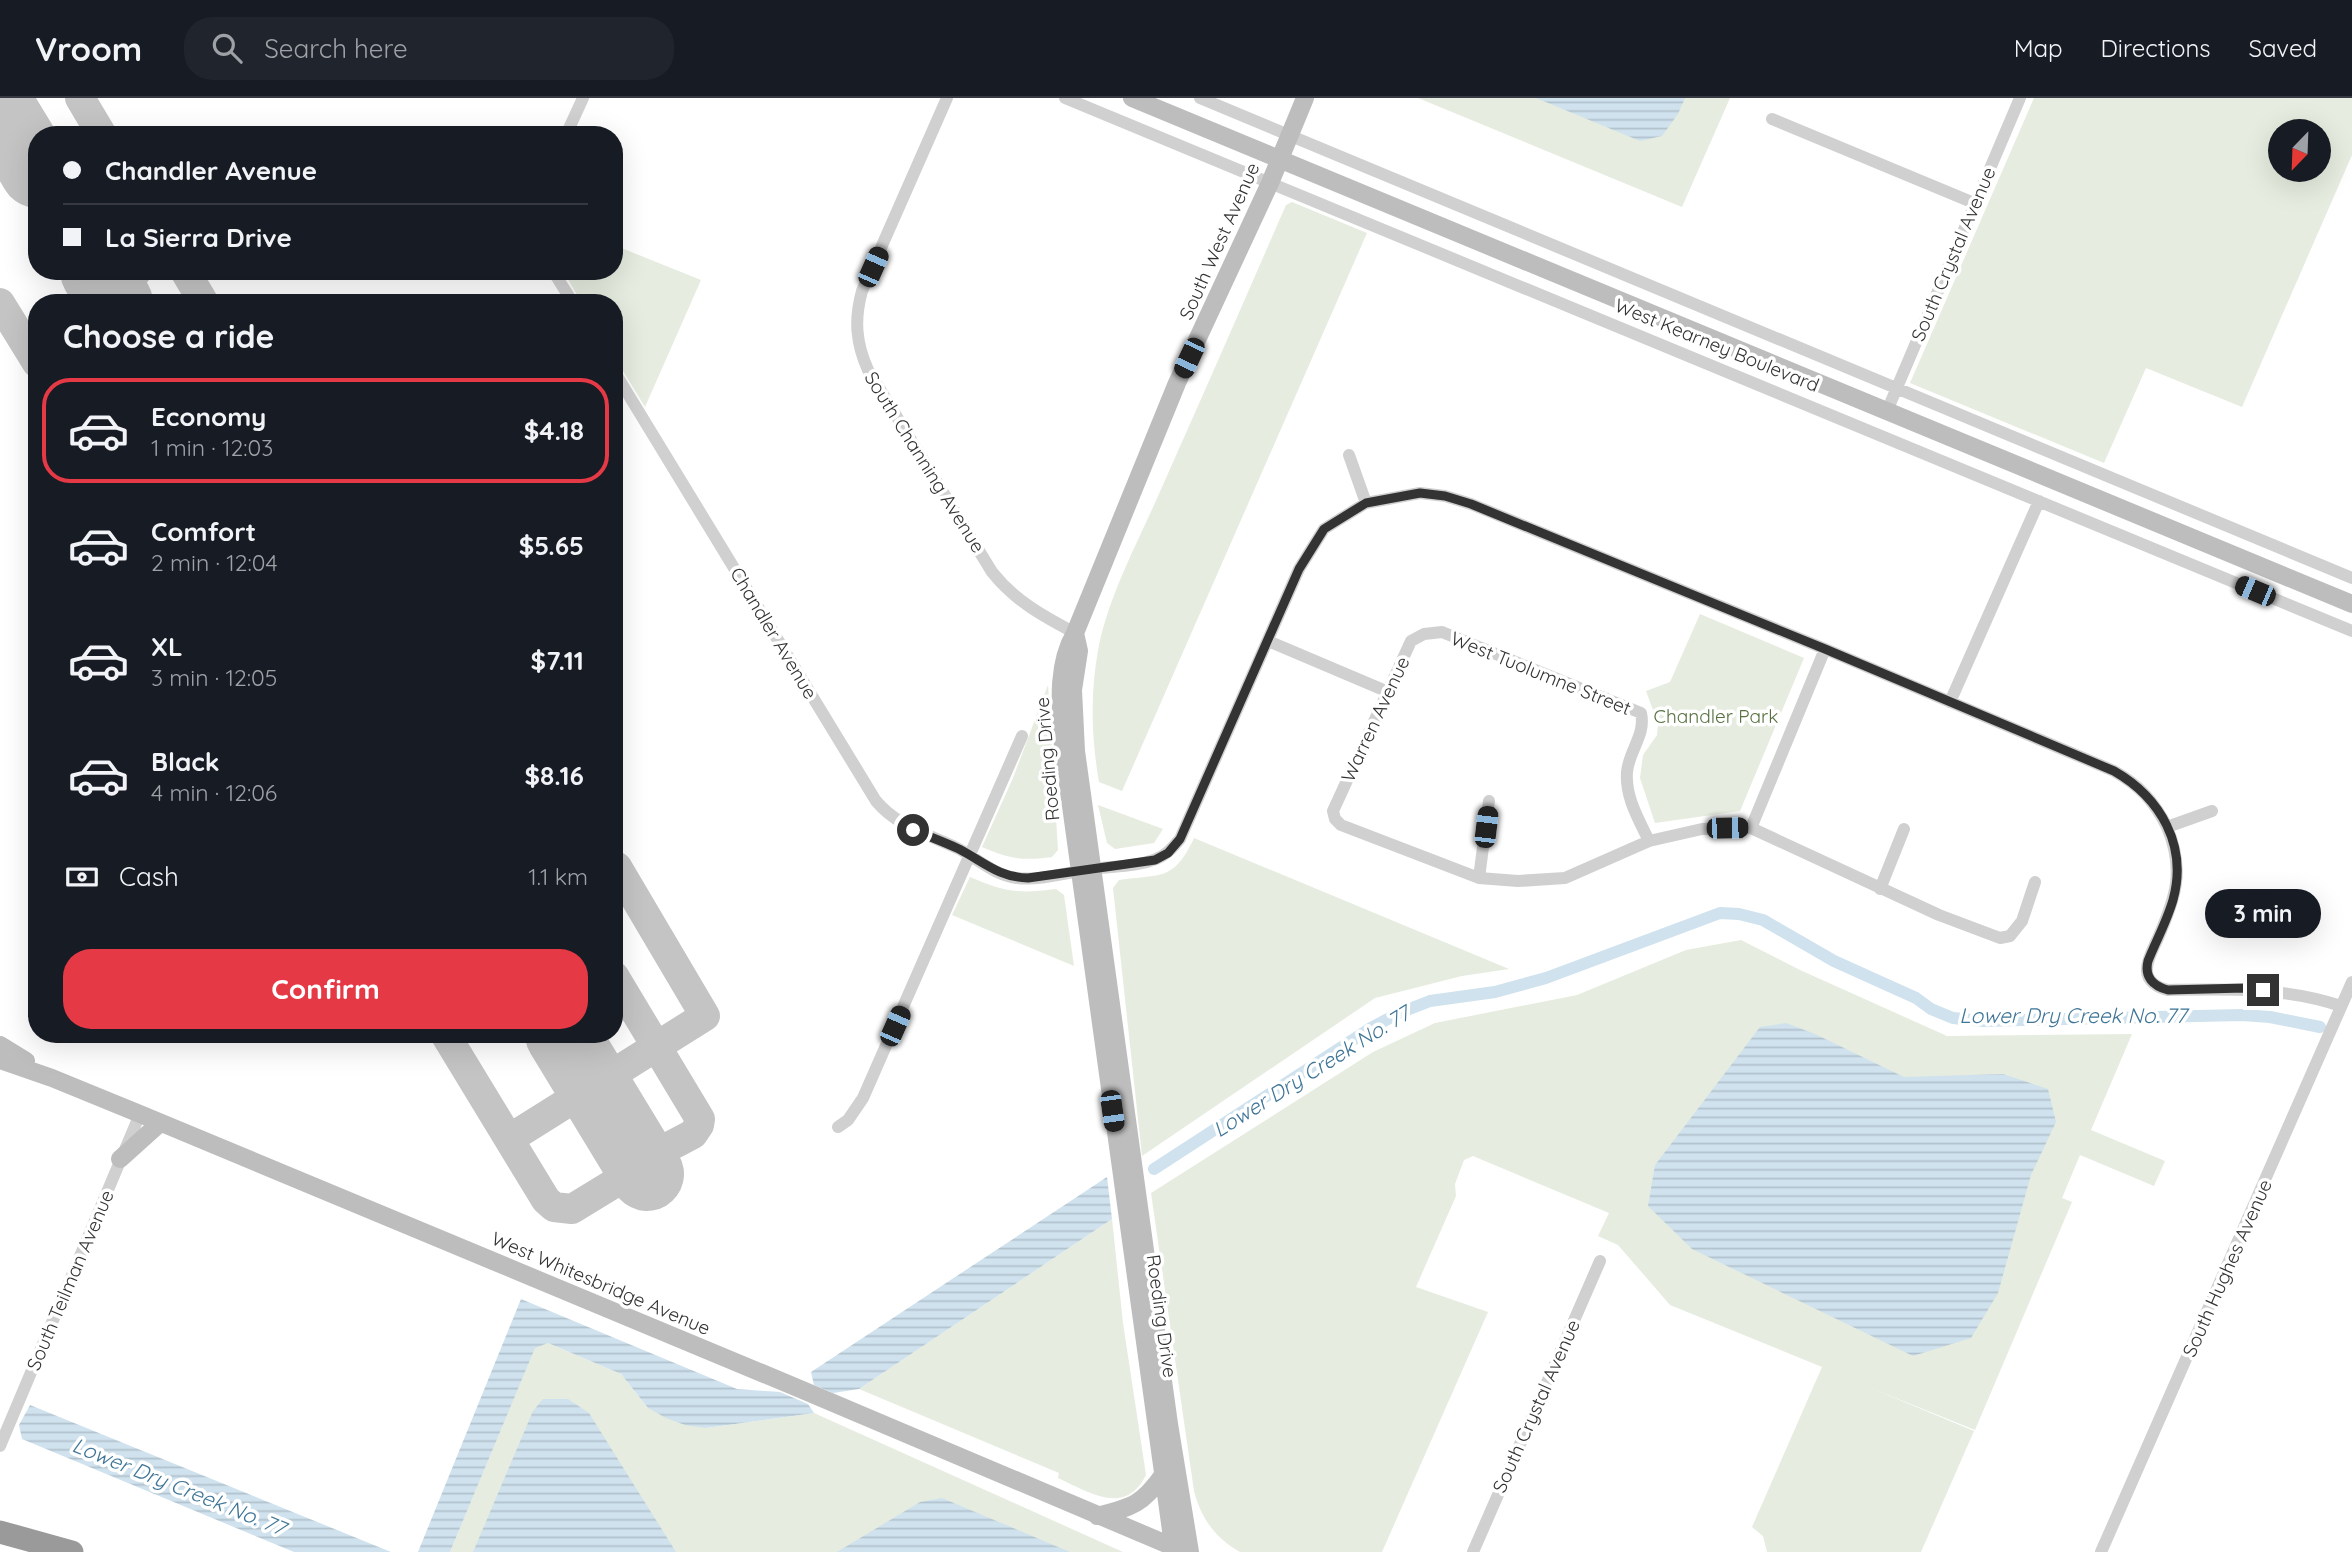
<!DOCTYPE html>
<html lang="en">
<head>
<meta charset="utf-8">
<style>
  body { margin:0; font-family:Quicksand,sans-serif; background:#20242c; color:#f1f3f6; height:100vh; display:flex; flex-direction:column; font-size:26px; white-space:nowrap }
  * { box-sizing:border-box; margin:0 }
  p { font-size:23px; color:#9ea1a6 }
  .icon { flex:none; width:38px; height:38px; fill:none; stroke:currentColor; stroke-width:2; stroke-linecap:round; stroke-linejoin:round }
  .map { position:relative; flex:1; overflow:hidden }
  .panel { position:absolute; left:28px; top:196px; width:595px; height:749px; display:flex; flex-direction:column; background:#171b24; border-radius:28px; box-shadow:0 7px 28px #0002 }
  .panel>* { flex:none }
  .hud { position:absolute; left:28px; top:28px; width:595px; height:154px; border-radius:28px; box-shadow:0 7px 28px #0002; display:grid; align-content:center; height:154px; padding:0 35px; background:#171b24 }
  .needle { width:46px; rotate:203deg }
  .fabs { position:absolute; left:2268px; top:21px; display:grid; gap:14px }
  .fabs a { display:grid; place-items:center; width:63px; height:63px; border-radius:50%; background:#171b24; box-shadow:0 7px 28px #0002; font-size:35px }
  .end { position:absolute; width:32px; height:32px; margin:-16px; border:9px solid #333; background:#fff; box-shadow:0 0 0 4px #fff }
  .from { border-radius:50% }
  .bubble { position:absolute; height:49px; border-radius:24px; background:#171b24; box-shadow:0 7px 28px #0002; font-size:23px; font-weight:700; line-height:49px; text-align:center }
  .car { position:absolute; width:21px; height:42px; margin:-21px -10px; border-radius:9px; box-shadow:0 0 5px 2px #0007; background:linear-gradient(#222 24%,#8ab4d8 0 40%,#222 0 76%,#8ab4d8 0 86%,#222 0) }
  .hud b { display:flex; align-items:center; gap:24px; height:66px; font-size:26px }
  .hud b+b { border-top:2px solid #363941 }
  .hud i { width:18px; height:18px; background:#f1f3f6 }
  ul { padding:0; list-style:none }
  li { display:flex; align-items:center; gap:21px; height:105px; margin:0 14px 10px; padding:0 21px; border:4px solid transparent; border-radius:28px }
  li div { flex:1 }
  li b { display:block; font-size:26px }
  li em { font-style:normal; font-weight:700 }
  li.current { border-color:#e63946 }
  li>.icon { width:63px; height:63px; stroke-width:1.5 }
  h2 { padding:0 35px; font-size:32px; line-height:84px }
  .pay { display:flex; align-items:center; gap:18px; height:77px; padding:0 35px; font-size:26px }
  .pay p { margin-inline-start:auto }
  .primary-button { display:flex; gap:14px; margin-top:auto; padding:14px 35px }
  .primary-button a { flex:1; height:80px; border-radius:28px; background:#e63946; color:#fff; font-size:28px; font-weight:700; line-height:80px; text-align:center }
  header { display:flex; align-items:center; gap:42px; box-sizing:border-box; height:98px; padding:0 35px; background:#171b24; border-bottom:2px solid #363941 }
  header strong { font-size:33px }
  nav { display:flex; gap:38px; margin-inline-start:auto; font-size:24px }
  .search { width:490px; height:63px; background:#20242c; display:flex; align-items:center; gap:18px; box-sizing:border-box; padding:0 24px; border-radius:28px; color:#9ea1a6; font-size:26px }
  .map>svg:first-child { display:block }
  .green { fill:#e6ecdf; fill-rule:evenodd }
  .water { fill:url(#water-rules) }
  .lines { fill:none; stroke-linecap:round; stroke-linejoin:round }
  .canal { stroke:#cfe2ee; stroke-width:12 }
  .taxiway { stroke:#c4c4c4; stroke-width:30 }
  .runway { stroke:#c4c4c4; stroke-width:74 }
  .street { stroke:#d0d0d0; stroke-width:12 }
  .secondary { stroke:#bdbdbd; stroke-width:18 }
  .highway { stroke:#9a9a9a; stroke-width:23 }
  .route { stroke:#333; stroke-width:9 }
  .labels { text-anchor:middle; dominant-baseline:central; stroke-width:7; stroke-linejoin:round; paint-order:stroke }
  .street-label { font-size:19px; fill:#333; stroke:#fff }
  .park-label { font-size:19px; fill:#56703f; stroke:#fff }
  .water-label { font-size:21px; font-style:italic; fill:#3f7597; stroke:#fff }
</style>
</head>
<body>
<header>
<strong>Vroom</strong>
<div class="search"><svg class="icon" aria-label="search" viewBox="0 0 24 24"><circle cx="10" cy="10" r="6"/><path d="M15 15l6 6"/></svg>Search here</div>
<nav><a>Map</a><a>Directions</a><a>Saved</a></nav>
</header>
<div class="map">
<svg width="2352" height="1454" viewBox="0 0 2352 1454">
  <defs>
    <pattern id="water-rules" width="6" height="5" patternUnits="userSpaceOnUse" patternTransform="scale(1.75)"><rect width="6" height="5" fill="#cfe2ee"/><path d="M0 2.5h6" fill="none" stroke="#b2c2cd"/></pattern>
  </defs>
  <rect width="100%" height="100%" fill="#fff"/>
  <!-- green -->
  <path class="green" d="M 1418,0 L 1730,0 L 1682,109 Z
    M 2034,0 L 2352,0 L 2352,57 L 2242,309 L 2146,270 L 2104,365 L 1910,285 ZM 2280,33 L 2319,33 L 2319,72 L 2280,72 Z
    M 1292,104 L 1367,135 L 1122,693 L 1099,684 C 1091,638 1090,593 1099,547 C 1111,492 1140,440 1162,389 C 1204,295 1245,201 1286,107 Z
    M 614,147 L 701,182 L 645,309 L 614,258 L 614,205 L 582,205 L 563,173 L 614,173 Z
    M 1700,516 L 1804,560 L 1740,713 L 1655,725 L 1640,680 L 1643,657 L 1657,637 L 1658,626 L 1646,593 L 1670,584 Z
    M 1048,587 L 1058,752 L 1052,759 C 1022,763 1010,761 982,749 L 1013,680 Z
    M 1098,707 L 1163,731 L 1154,745 L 1115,751 L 1107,745 Z
    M 1194,740 L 1509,871 L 1462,878 L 1375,900 L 1142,1058 L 1113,790 L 1119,782 C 1162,776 1174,783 1194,740 Z
    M 970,779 C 1005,794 1018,796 1056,791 L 1064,797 L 1074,868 L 952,817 Z
    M 1741,842 L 1800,872 L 1947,938 L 2132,936 L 2091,1032 L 2165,1063 L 2154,1088 L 2080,1057 L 2062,1100 L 2072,1104 L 1975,1332 L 1866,1288 L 1974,1333 L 1921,1454 L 1767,1454 L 1763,1438 L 1752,1429 L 1822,1269 L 1670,1207 L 1618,1147 L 1598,1138 L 1609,1115 L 1473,1058 L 1464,1062 L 1455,1086 L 1456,1098 L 1416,1189 L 1488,1214 L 1382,1454 L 1240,1454 C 1215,1440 1201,1420 1194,1393 L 1151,1095 L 1373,954 L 1435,925 L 1577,897 L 1686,852 Z
    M 1112,1121 L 1123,1225 L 1146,1377 C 1125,1419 1089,1394 1058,1380 L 1059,1375 L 859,1291 Z
    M 548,1245 L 621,1276 L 648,1310 L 706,1330 L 814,1315 L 1123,1454 L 450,1454 L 535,1249 Z"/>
  <!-- water -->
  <path class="water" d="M 1536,0 L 1685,0 L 1678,16 L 1662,38 L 1640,43 Z
    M 1786,925 L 1815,936 L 1904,979 L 2003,976 L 2048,991 L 2056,1024 L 2031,1077 L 1998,1195 L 1971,1240 L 1913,1258 L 1692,1151 L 1648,1108 L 1655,1067 L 1760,929 Z
    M 1107,1079 L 1112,1121 L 859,1291 L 833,1295 L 814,1287 L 811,1274 Z
    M 521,1201 L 737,1291 L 780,1294 L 808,1306 L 814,1315 L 706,1330 L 685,1327 L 666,1320 L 648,1310 L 621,1276 L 548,1245 L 535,1250 L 450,1454 L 418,1454 Z
    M 543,1301 L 568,1301 L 589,1315 L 676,1454 L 473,1454 L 533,1313 Z
    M 30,1307 L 391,1454 L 294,1454 L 22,1341 L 19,1327 Z
    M 942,1400 L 1070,1454 L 837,1454 L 920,1404 Z"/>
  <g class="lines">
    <!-- canal -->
    <path class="canal" d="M 1154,1071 L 1371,930 L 1399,915 L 1430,903 L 1495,894 L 1546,880 L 1720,815 L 1739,816 L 1763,822 L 1834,863 L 1916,900 L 1931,911 L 1953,920 L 1983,923 L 2242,917 L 2270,919 L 2320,929"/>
    <!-- taxiway -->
    <path class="taxiway" d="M 80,0 L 102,37
      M 185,173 L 204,205
      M 0,205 L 37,265
      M 89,205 L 137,173
      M 614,878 L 700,1021 L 699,1027 L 693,1036 L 657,1055 L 642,1054 L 624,1038
      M 445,936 L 546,1102 L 554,1109 L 572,1111 L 626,1078 C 637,1064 630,1052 624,1038
      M 509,1041 L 705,918 L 617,769"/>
    <!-- runway -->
    <path class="runway" d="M 0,12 L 37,73
      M 97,173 L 116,205
      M 562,936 L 647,1076"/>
    <!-- street -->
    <path class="street" d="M 947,0 L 862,193 C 854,222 856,245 868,272 L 992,474 C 1015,503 1043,518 1075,535
      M 1065,0 L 2352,533
      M 1200,0 L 2352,480
      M 1772,21 L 1974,105
      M 566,37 L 583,0
      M 553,173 L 573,205
      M 614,273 L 876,703 C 899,730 929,736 959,751 C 978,761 994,777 1017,780 C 1041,783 1068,774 1092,771 C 1113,768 1136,769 1156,761 C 1167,757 1173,749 1180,741 L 1299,471 L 1324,431 L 1366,405 L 1420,395 L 1445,398 L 1471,406 L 1825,551 L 2114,673 C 2139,687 2154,703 2167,729
      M 1887,313 L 2020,0
      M 1349,357 L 1366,405
      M 1268,543 L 1386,593
      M 1950,604 L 2039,403
      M 2212,713 L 2167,729 C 2185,772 2176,799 2158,840 C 2154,849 2147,861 2147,871 C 2146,883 2158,890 2168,892 C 2227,891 2285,889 2341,908
      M 1751,730 L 1825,551
      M 1649,743 C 1639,722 1625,699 1627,674 C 1629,652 1646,637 1641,615 L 1442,534 L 1424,536 L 1411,543 L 1333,713 L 1335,721 L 1341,727 L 1479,780 L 1518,783 L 1565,780 L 1649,743 L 1702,731 L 1751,730 L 1939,817 L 2000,840 L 2010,838 L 2022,823 L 2035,784
      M 1479,780 L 1489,703
      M 1880,791 L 1904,731
      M 838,1029 L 848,1022 L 863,1000 L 1022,638
      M 0,1348 L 140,1016
      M 1473,1454 L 1600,1163
      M 2101,1454 L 2352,884"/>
    <!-- secondary -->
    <path class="secondary" d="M 1132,0 L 2352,506
      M 1075,535 L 1079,553 L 1073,592 L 1076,653 L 1169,1326 L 1190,1454
      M 0,947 L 26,963
      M 0,962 L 52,980 L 140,1016 L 793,1288 L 1183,1453
      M 120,1061 L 160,1025
      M 1097,1418 C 1132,1409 1142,1407 1163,1377
      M 1174,1454 L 1063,650 C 1061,613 1055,569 1075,535 L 1177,285 L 1270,85 L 1305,0"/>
    <!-- highway -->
    <path class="highway" d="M 0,1434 L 72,1454"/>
  </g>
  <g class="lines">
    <!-- route -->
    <path class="route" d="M 913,732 C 928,738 944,744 959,751 C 984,764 998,779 1028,780 L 1155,762 L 1168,755 L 1180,741 L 1299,471 L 1324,431 L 1366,405 L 1420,395 L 1445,398 L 1471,406 L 1825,551 L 2114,673 C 2161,700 2188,748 2173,802 C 2167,823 2156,843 2148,863 C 2144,879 2153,888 2168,892 L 2244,890 L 2263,892"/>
  </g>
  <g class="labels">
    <!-- street labels -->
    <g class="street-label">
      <text transform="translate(1219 143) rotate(-66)">South West Avenue</text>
      <text transform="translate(1953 156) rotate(-67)">South Crystal Avenue</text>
      <text transform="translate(1717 247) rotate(22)">West Kearney Boulevard</text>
      <text transform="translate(925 364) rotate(58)">South Channing Avenue</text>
      <text transform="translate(774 535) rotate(59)">Chandler Avenue</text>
      <text transform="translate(1541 575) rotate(22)">West Tuolumne Street</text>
      <text transform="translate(1375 621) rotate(-65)">Warren Avenue</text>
      <text transform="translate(1047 661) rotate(-95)">Roeding Drive</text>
      <text transform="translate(2227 1170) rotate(-66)">South Hughes Avenue</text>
      <text transform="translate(70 1182) rotate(-67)">South Teilman Avenue</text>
      <text transform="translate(601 1185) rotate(23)">West Whitesbridge Avenue</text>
      <text transform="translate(1162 1218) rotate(82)">Roeding Drive</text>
      <text transform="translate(1536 1308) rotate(-66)">South Crystal Avenue</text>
    </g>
    <!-- park labels -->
    <g class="park-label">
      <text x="1716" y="618">Chandler Park</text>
    </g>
    <!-- water labels -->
    <g class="water-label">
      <text x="2073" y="917">Lower Dry Creek No. 77</text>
      <text transform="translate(1311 973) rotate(-32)">Lower Dry Creek No. 77</text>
      <text transform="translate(179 1388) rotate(22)">Lower Dry Creek No. 77</text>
    </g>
  </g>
</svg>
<div class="fabs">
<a><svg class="needle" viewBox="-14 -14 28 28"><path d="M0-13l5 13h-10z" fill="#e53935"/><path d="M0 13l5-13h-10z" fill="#9ea1a6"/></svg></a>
</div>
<i class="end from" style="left:913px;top:732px"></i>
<i class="end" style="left:2263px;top:892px"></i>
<div class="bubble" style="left:2205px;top:791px;width:116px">3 min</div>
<i class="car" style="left:873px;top:169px;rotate:24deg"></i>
<i class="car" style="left:1189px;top:260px;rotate:205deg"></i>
<i class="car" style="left:2255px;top:493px;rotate:293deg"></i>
<i class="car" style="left:1486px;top:729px;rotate:7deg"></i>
<i class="car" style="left:1727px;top:730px;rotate:89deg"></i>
<i class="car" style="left:895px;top:928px;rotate:24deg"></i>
<i class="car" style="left:1112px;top:1013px;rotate:172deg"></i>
<div class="hud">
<b><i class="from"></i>Chandler Avenue</b>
<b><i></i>La Sierra Drive</b>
</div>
<section class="panel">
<h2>Choose a ride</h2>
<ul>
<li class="current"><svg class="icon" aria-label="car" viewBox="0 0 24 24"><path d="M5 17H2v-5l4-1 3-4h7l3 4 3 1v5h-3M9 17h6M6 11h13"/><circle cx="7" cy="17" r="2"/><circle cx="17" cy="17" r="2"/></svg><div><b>Economy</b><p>1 min · 12:03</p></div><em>$4.18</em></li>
<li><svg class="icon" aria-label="car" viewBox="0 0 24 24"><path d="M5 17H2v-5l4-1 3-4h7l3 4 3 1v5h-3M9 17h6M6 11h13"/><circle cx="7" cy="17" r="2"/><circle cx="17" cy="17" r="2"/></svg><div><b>Comfort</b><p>2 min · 12:04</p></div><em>$5.65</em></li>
<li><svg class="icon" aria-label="car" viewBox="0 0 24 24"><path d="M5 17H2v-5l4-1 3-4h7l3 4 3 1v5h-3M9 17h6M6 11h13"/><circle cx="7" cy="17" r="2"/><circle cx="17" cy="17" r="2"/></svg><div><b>XL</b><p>3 min · 12:05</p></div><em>$7.11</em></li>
<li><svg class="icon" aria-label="car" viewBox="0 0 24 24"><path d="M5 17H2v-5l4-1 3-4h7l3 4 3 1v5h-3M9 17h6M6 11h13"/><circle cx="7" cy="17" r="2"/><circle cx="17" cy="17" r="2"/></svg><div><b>Black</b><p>4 min · 12:06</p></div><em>$8.16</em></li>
</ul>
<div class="pay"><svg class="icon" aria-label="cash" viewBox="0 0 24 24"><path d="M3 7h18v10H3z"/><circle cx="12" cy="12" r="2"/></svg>Cash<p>1.1 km</p></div>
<div class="primary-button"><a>Confirm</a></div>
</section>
</div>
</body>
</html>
